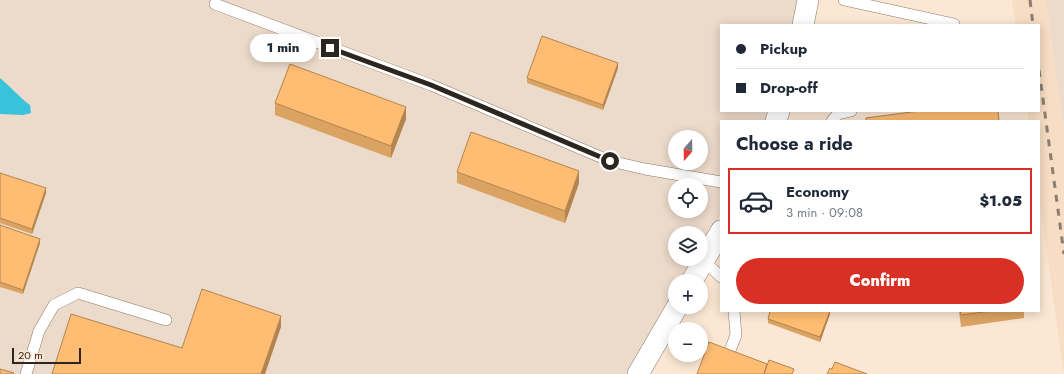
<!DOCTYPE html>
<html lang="en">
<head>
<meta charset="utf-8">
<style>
  body { margin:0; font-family:Jost,sans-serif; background:#f6f6f7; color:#1f2937; height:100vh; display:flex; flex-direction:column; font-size:15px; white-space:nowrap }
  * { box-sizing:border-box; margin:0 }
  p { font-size:13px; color:#747a83 }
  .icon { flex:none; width:22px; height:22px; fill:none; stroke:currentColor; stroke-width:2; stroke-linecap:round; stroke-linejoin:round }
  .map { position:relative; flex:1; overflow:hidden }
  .sheet { position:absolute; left:720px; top:120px; width:320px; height:192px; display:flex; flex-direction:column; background:#fff; border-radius:0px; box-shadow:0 2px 10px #0003 }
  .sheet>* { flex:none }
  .top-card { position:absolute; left:720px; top:24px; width:320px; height:88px; border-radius:0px; box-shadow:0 2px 10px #0003; display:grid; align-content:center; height:88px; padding:0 16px; background:#fff }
  .needle { width:26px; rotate:200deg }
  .tools { position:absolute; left:668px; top:130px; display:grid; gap:8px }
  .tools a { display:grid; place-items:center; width:40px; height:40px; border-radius:50%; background:#fff; box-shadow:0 2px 10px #0003; font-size:20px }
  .scale { position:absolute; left:12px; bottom:10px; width:69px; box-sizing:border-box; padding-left:4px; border:2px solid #2d261e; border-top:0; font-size:11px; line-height:14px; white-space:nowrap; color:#2d261e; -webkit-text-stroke:3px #fbe7d3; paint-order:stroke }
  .end { position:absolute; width:18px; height:18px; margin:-9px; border:5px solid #2d261e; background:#fff; box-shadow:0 0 0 2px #fff }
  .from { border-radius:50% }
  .bubble { position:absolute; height:28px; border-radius:14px; background:#fff; box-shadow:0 2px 10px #0003; font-size:13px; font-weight:800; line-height:28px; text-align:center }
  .top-card b { display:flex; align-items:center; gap:14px; height:38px; font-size:15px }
  .top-card b+b { border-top:1px solid #e0e1e3 }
  .top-card i { width:10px; height:10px; background:#1f2937 }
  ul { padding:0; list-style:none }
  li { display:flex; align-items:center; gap:12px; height:66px; margin:0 8px 6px; padding:0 8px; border:2px solid transparent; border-radius:0px }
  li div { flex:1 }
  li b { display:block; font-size:15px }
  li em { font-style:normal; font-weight:800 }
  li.selected { border-color:#d93025 }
  li>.icon { width:36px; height:36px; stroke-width:1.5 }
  h2 { padding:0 16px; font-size:18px; line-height:48px }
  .primary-button { display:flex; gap:8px; margin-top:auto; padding:8px 16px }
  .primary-button a { flex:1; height:46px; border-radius:24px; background:#d93025; color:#fff; font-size:16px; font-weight:800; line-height:46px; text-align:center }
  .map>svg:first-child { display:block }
  .built { fill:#f6ddc3 }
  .industrial { fill:#ecdaca; fill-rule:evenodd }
  .water { fill:#39c3db }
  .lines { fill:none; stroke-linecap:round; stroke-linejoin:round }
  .service-casing { stroke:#8c7b68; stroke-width:12 }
  .minor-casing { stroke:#8c7b68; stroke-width:22 }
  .service { stroke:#fff; stroke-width:11 }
  .minor { stroke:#fff; stroke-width:21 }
  .rail { stroke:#8b7e71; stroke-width:3; stroke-dasharray:7 7; stroke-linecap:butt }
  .wall { fill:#daa362 }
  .shaded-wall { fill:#b28450 }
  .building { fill:#febd72; stroke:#b28450 }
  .route { stroke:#2d261e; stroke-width:5 }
</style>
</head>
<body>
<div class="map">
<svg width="1064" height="374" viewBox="0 0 1064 374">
  <rect width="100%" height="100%" fill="#fbe7d3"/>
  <!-- built -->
  <path class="built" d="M 1012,0 L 1046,0 L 1064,131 L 1064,374 L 1039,197 L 1039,121 L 1029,121 L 1027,111 L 1039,111 L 1039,25 L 1016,25 Z"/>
  <!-- industrial -->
  <path class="industrial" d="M 0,0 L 799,0 L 794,25 L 721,25 L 721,111 L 772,111 L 769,121 L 721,121 L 721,214 L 701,252 L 701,233 L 675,233 L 675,259 L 697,259 L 686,281 L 675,281 L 675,302 L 637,374 L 0,374 ZM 675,137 L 701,137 L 701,163 L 675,163 ZM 675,185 L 701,185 L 701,211 L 675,211 Z
    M 1046,0 L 1064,0 L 1064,131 Z"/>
  <!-- water -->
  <path class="water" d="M 0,78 C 11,87 19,97 30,105 L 31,113 L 23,115 L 0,114 Z"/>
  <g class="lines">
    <!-- service casing -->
    <g class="service-casing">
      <path id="service" d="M 844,0 L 954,24
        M 215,4 L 431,85 L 610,161 L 645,169 L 721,182
        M 832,121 L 838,114 L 851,111
        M 704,261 L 721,277
        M 26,374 L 39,331 L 54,305 L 78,293 L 166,320
        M 721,374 L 736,335 L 734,311"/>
    </g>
    <!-- minor casing -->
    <g class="minor-casing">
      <path id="minor" d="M 803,25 L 808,0
        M 776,121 L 779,111
        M 692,281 L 721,231
        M 638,374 L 677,307"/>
    </g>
    <!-- service -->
    <use href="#service" class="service"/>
    <!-- minor -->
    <use href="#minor" class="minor"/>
    <!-- rail -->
    <path class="rail" d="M 1030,0 L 1033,25
      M 1039,70 L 1064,254"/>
  </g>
  <!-- wall -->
  <path class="wall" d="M 618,68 L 603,110 L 527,83 L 527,78 Z
    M 275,103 L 406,119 L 391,158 L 275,115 Z
    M 457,172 L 579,183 L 565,223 L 457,183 Z
    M 0,173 L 46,193 L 32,234 L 0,223 Z
    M 0,225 L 40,243 L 23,294 L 0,287 Z
    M 830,311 L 830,314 L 820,342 L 768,323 L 768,319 Z
    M 959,311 L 1024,311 L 1024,318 L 961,327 Z"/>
  <!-- shaded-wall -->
  <path class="shaded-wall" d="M 618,63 L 618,68 L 603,110 L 603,105 Z
    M 406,107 L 406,119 L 391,158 L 391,146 Z
    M 579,171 L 579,183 L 565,223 L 565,211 Z
    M 46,188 L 46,193 L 32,234 L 32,229 Z
    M 40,239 L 40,243 L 23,294 L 23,290 Z
    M 830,311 L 830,314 L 820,342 L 820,337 Z
    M 281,316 L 281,327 L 265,374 L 261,374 Z"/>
  <!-- building -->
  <path class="building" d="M 542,36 L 618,63 L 603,105 L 527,78 Z
    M 290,64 L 406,107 L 391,146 L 275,103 Z
    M 919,111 L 998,111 L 999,121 L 866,121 L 866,118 Z
    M 471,132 L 579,171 L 565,211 L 457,172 Z
    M 0,173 L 46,188 L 32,229 L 0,218 Z
    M 0,225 L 40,239 L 23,290 L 0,282 Z
    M 202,289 L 281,316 L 261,374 L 52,374 L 71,314 L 182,348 Z
    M 770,311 L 830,311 L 820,337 L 768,319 Z
    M 960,311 L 991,311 L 961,315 Z
    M 709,342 L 767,364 L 764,374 L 697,374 Z
    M 769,360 L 794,369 L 792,374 L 764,374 Z
    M 835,362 L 867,374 L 827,374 L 830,368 L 832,369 Z
    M 0,369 L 14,373 L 13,374 L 0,374 Z"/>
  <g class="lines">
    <!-- route -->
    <path class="route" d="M 330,48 L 431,85 L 610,161"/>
  </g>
</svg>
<div class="tools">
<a><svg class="needle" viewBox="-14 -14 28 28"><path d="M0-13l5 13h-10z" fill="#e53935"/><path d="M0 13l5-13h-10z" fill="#747a83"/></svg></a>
<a><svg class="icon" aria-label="locate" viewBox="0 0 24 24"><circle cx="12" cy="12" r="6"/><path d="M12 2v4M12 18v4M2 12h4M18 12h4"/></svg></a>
<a><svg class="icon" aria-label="layers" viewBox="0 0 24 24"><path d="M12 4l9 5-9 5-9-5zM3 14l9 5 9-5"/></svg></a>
<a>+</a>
<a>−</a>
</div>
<div class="scale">20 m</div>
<i class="end from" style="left:610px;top:161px"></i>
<i class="end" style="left:330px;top:48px"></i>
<div class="bubble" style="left:250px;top:34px;width:66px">1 min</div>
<div class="top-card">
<b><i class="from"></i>Pickup</b>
<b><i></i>Drop-off</b>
</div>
<section class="sheet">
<h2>Choose a ride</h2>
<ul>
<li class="selected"><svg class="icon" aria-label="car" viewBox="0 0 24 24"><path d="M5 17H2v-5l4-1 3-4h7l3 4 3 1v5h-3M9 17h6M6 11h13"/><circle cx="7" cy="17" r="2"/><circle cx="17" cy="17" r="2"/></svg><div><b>Economy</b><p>3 min · 09:08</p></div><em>$1.05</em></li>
</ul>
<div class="primary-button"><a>Confirm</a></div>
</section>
</div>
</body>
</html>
